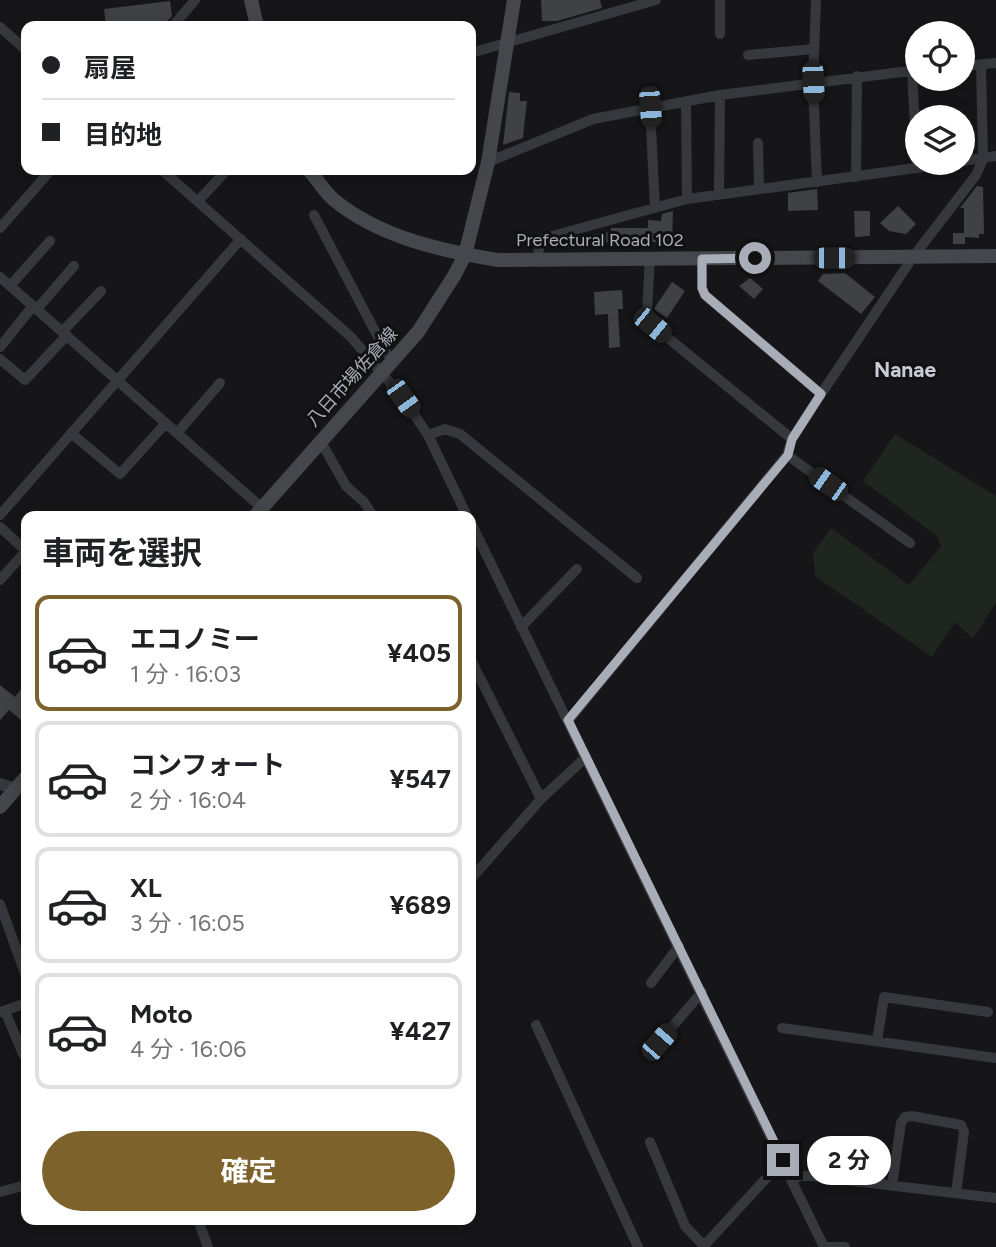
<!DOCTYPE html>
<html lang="ja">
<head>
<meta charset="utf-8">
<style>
  body { margin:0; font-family:Figtree,"Noto Sans JP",sans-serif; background:#f6f6f6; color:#202124; height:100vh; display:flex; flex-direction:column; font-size:26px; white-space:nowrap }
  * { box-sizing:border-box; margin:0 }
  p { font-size:23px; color:#757577 }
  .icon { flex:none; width:38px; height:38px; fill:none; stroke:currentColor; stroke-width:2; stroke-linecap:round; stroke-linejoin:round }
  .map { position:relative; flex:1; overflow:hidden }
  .side { position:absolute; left:21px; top:511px; width:455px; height:714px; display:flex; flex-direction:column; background:#fff; border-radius:14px; box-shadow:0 4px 18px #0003 }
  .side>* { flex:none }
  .guide { position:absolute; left:21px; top:21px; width:455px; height:154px; border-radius:14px; box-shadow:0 4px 18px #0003; display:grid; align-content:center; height:154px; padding:0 21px; background:#fff }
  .fabs { position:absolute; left:905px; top:21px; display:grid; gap:14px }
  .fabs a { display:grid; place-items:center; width:70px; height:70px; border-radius:50%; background:#fff; box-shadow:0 4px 18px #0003; font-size:35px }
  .end { position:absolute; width:32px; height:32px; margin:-16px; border:9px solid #a8adb8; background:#111; box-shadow:0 0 0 4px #111 }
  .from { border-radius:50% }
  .bubble { position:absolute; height:49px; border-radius:24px; background:#fff; box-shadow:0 4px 18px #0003; font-size:23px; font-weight:700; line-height:49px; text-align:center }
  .car { position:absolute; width:21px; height:42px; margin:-21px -10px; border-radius:9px; box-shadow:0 0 5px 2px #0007; background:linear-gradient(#222 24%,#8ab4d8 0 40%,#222 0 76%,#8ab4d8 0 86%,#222 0) }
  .guide b { display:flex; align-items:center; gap:24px; height:66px; font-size:26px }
  .guide b+b { border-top:2px solid #e0e0e0 }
  .guide i { width:18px; height:18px; background:#202124 }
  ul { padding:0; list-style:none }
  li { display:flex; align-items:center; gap:21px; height:116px; margin:0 14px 10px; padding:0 7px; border:4px solid #e0e0e0; border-radius:14px }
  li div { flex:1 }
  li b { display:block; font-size:26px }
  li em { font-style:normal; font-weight:700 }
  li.selected { border-color:#7e622b }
  li>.icon { width:63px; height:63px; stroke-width:1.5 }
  h2 { padding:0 21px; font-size:32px; line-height:84px }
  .primary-button { display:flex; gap:14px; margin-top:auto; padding:14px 21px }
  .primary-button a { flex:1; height:80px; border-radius:42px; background:#7e622b; color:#fff; font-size:28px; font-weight:700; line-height:80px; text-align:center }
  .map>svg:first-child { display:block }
  .green { fill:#1e261f }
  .building { fill:#404145 }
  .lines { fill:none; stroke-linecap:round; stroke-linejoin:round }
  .minor { stroke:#37383d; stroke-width:10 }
  .tertiary { stroke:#37383d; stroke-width:12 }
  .secondary { stroke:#45474d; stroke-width:14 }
  .route { stroke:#a8adb8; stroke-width:9 }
  .labels { text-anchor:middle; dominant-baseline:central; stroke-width:6; stroke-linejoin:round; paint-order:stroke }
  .street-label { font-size:18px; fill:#a8adb8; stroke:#111113 }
  .quarter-label { font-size:21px; font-weight:bold; fill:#c9ccd4; stroke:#111113 }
</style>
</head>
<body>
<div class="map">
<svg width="996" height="1247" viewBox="0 0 996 1247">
  <rect width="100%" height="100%" fill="#161618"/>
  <!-- green -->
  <path class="green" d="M 895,434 L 996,496 L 996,602 L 973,639 L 955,622 L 932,657 L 815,576 L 813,553 L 831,528 L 909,585 L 941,546 L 937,536 L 863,481 Z"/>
  <!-- building -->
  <path class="building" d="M 541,0 L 600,0 L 602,8 L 557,21 L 542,21 Z
    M 170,1 L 172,16 L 166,23 L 106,26 L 104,9 Z
    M 509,92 L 520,93 L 520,101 L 527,101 L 524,127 L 523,138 L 503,145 Z
    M 977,186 L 983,187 L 984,234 L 979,234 L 979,238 L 965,237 L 965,244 L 953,244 L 953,233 L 964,233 L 964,208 L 960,208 Z
    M 817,189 L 818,210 L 788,211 L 788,193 Z
    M 898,206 L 916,224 L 906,234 L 889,231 L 880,223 Z
    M 673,211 L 672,242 L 579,243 L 580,236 L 611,232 L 611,228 L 648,228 L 648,220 L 661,221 L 662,214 Z
    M 854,211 L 870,211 L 870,236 L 855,237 Z
    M 845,273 L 875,297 L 861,314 L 818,281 L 823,274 Z
    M 750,278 L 763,289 L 754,299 L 739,286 Z
    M 672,282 L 685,291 L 667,318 L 655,310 L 655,307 Z
    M 622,290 L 623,309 L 618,309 L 620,347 L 609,348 L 608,314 L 595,315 L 594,292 Z
    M 26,683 L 26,724 L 9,710 L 0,720 L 0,685 L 15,697 Z"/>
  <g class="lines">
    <!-- minor -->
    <path class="minor" d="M 720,0 L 720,34
      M 816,0 L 813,82 L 817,182
      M 173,26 L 195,0
      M 0,27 L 26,50
      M 471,53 L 656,0
      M 748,55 L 814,49
      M 962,66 L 996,63
      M 912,70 L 917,167
      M 686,101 L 687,199
      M 650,107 L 655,208
      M 758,143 L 759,188
      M 962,161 L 996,156
      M 488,162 L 593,119 L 720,95 L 917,70
      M 162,170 L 351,337 L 403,398 L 428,435 L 467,516
      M 856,177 L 857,76
      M 719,194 L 720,95
      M 198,201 L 227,170
      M 314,215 L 387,354
      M 0,228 L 51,170
      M 650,258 L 647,311 L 652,325 L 792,439
      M 702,259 L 702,288 L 705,295 L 821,394
      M 537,260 L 541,239 L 687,199 L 953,163
      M 0,277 L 262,508
      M 10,286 L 50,241
      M 37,309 L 74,266
      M 63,331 L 101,291
      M 0,347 L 33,306
      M 0,359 L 25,380 L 67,335
      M 71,433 L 120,474 L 166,423
      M 177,433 L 220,383
      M 428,435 L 445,429 L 460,434 L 637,578
      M 321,442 L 346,486 L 364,502 L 373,516
      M 787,455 L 910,543
      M 0,515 L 241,239
      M 471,523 L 824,1247
      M 0,527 L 26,551
      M 0,580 L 26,551
      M 521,627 L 577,569
      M 471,660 L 541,799
      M 568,721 L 787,455 L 792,439 L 821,394 L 913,257 L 976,175 L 983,159 L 981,65
      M 471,879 L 541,799 L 586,757
      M 0,904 L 26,976
      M 651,983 L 679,946
      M 5,1011 L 23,1054 L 26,1052
      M 1,1012 L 26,1003
      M 536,1025 L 638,1247
      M 782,1028 L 996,1058
      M 877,1041 L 884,997 L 988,1012
      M 659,1042 L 702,992
      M 650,1142 L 685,1226 L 704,1246
      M 793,1180 L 799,1176 L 812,1176 L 996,1198
      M 892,1185 L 901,1123 L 905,1117 L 912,1116 L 961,1125 L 964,1132 L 956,1193
      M 0,1192 L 26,1185
      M 198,1220 L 208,1247
      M 703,1247 L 783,1160
      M 827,1247 L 845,1247"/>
    <!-- tertiary -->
    <path class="tertiary" d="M 0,784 L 16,789"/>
    <!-- secondary -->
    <path class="secondary" d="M 251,0 L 257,26
      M 309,170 C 317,179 324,191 333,199 C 378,237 442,251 498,260 L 996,256
      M 255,516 L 418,332 L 454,276 L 465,255 L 488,162 L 514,0
      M 0,807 L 26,777"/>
  </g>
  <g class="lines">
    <!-- route -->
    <path class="route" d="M 755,258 L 702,259 L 702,288 L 705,295 L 821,394 L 792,439 L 788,455 L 568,720 L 783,1160"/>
  </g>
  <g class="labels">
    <!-- street labels -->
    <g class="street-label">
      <text x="600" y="240">Prefectural Road 102</text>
      <text transform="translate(352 377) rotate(-48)">八日市場佐倉線</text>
    </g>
    <!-- quarter labels -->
    <g class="quarter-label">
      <text x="905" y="369">Nanae</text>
    </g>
  </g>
</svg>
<div class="fabs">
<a><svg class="icon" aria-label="locate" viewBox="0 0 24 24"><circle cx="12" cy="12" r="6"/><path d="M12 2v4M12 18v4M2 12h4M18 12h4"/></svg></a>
<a><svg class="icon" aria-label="layers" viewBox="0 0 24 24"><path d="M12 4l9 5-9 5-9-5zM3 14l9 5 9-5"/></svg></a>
</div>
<i class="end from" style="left:755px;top:258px"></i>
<i class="end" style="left:783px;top:1160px"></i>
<div class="bubble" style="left:807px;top:1136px;width:84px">2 分</div>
<i class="car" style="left:813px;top:82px;rotate:177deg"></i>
<i class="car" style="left:650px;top:107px;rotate:176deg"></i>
<i class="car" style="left:834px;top:258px;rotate:90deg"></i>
<i class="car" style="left:652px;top:325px;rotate:129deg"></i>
<i class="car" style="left:403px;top:398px;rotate:144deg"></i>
<i class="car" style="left:828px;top:484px;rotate:305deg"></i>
<i class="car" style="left:659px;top:1042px;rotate:41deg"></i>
<div class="guide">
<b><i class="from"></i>扇屋</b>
<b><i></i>目的地</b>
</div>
<section class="side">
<h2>車両を選択</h2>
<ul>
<li class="selected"><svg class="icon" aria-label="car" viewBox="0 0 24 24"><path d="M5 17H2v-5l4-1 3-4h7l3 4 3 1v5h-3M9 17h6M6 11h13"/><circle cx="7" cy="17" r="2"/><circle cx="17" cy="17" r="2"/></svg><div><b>エコノミー</b><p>1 分 · 16:03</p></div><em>¥405</em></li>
<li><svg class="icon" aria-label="car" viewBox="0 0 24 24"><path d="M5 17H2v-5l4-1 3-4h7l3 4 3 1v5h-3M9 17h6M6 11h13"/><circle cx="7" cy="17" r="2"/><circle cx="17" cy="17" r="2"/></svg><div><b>コンフォート</b><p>2 分 · 16:04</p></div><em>¥547</em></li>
<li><svg class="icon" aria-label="car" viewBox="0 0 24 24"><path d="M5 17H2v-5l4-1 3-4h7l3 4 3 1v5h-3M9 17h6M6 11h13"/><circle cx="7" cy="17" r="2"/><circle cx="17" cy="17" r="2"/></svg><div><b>XL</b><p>3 分 · 16:05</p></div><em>¥689</em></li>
<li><svg class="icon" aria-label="car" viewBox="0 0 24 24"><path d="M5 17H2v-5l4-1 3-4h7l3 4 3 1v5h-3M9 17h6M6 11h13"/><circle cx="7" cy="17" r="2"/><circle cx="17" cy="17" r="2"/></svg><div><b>Moto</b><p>4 分 · 16:06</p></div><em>¥427</em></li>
</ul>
<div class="primary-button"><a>確定</a></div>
</section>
</div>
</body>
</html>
